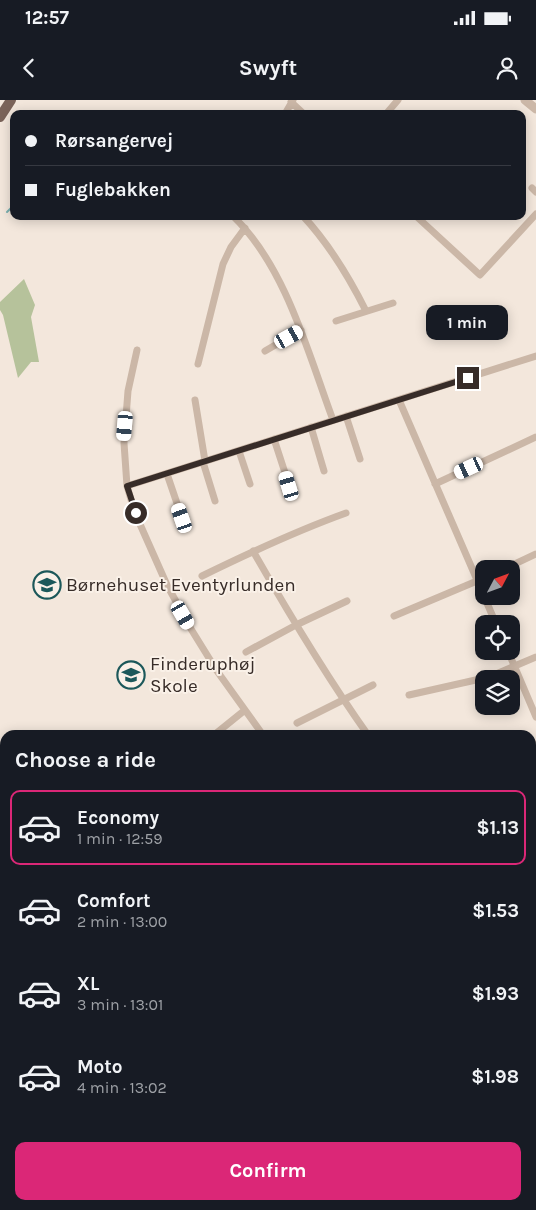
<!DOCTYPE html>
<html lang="en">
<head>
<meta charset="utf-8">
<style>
  body { margin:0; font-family:Karla,sans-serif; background:#242831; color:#f1f3f6; height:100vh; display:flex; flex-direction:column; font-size:19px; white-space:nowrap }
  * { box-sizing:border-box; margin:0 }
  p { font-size:16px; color:#9ea1a6 }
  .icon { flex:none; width:28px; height:28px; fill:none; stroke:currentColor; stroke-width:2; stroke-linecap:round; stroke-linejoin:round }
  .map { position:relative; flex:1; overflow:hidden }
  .sheet { position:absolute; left:0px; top:630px; width:536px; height:480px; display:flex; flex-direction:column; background:#171b24; border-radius:15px 15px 0 0; box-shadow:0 2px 12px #0003 }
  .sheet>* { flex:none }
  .guide { position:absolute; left:10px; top:10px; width:516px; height:110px; border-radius:10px; box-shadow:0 2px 12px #0003; display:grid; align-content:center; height:110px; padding:0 15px; background:#171b24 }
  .needle { width:32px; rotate:49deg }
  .buttons { position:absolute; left:475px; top:460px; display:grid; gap:10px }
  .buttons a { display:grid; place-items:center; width:45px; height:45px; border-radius:10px; background:#171b24; box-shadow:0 2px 12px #0003; font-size:25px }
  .end { position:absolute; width:22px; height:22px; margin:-11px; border:6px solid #372c28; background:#fff; box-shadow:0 0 0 2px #fff }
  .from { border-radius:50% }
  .bubble { position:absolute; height:35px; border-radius:10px; background:#171b24; box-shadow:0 2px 12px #0003; font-size:16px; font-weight:700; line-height:35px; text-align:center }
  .car { position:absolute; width:15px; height:30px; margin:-15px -8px; border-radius:6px; box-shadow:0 0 4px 1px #0007; background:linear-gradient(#fff 24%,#345 0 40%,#fff 0 76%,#345 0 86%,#fff 0) }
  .guide b { display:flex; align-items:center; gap:18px; height:48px; font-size:19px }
  .guide b+b { border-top:1px solid #363941 }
  .guide i { width:12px; height:12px; background:#f1f3f6 }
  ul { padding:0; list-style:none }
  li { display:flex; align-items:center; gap:15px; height:75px; margin:0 10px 8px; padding:0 5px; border:2px solid transparent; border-radius:10px }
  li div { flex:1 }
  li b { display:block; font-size:19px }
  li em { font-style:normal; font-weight:700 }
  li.selected { border-color:#db2777 }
  li>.icon { width:45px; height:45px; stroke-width:1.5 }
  h2 { padding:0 15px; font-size:22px; line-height:60px }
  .button { display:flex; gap:10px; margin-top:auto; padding:10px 15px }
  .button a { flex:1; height:58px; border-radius:10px; background:#db2777; color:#fff; font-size:20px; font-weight:700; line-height:58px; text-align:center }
  .status { display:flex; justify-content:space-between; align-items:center; height:35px; padding:0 25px; background:#171b24; direction:ltr }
  .status svg { height:14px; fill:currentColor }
  header { display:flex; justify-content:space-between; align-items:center; height:65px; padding:0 15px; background:#171b24; font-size:22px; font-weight:700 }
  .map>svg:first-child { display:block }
  .green { fill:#b6c29b }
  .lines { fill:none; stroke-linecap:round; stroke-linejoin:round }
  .stream { stroke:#7ab0b0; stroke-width:2 }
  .minor { stroke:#cbb7a7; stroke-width:7 }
  .tertiary { stroke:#cbb7a7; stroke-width:9 }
  .primary { stroke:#7a6359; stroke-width:10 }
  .route { stroke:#372c28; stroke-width:6 }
  .labels { text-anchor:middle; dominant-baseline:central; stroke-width:4; stroke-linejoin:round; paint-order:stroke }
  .poi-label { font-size:19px; fill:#372c28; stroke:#faf1e8; text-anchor:start }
</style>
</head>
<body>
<div class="status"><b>12:57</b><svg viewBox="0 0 49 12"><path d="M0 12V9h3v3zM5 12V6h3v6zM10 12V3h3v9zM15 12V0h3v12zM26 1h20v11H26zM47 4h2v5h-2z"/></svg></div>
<header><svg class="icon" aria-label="back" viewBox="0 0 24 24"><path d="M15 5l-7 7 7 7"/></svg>Swyft<svg class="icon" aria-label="person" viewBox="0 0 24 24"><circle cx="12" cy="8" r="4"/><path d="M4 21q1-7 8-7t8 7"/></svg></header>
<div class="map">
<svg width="536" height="1110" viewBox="0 0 536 1110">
  <rect width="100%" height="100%" fill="#f3e7dc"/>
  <!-- green -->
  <path class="green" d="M 24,179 L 35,205 L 31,217 L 39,262 L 31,262 L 18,278 L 3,215 L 0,210 L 0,202 Z
    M 536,964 L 536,1027 L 535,1027 L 531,1020 L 531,968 Z"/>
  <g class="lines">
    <!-- stream -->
    <path class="stream" d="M 7,112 L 14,105"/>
    <!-- minor -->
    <path class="minor" d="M 291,2 L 304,14
      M 285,14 L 293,0
      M 386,14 L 398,0
      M 532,88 L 536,92
      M 233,116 C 286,167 308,253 333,320
      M 303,116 C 329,144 349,177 366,211
      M 416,116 L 480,175 L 536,114
      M 336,221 L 393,203
      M 137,250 L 128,291 L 124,343 L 127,386 L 135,413 L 167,485 L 191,529 L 217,571 L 263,635
      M 265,251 L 301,230
      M 198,264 L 223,164 L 231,147 L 245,128
      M 195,300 L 205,361
      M 399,300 L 484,496
      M 346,316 L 360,359
      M 311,327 L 324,371
      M 274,339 L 289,385
      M 239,351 L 250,384
      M 203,362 L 215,401
      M 167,374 L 182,418
      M 435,384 L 536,337
      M 127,386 L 536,256
      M 253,451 C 289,514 326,576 368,635
      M 504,469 L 536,454
      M 202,476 C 249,453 296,431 346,413
      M 484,496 L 496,524
      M 394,516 L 484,478
      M 508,551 L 536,617
      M 246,552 L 296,525 L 347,501
      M 409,595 L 489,577 L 536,557
      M 297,623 L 373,585
      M 214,635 L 245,610
      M 531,645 L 536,644
      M 531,850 L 536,862 L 531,864
      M 531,880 L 536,888
      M 531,956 L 536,952
      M 0,982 L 5,981
      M 335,1110 L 343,1105"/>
    <!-- tertiary -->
    <path class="tertiary" d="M 525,0 L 536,9
      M 531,1047 L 536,1044
      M 416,1110 L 426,1105"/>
    <!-- primary -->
    <path class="primary" d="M 0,17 L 11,0"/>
  </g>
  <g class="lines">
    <!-- route -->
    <path class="route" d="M 136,413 L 127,386 L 468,278"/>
  </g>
  <!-- icons -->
  <defs>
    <g id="school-ring" transform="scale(1.4375)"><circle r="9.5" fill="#faf1e8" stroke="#1c585a" stroke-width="1.5"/><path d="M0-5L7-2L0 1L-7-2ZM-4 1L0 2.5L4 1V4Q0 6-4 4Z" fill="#1c585a"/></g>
  </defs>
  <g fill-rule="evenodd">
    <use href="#school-ring" x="47" y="485"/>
    <use href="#school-ring" x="131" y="575"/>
  </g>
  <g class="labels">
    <!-- poi labels -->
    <g class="poi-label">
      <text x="66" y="485">Børnehuset Eventyrlunden</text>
      <text x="150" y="564">Finderuphøj<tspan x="150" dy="22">Skole</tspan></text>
    </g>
  </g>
</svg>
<div class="buttons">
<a><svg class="needle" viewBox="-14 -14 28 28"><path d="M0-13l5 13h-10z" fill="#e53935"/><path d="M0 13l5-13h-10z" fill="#9ea1a6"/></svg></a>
<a><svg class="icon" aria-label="locate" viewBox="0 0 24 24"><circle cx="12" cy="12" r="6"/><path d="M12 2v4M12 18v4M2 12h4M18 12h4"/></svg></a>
<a><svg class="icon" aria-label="layers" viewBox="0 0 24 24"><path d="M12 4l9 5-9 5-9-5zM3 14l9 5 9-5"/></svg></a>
</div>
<i class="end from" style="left:136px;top:413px"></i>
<i class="end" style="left:468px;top:278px"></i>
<div class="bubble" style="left:426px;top:205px;width:82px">1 min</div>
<i class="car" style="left:289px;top:237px;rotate:61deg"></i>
<i class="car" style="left:125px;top:326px;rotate:185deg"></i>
<i class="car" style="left:469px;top:368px;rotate:245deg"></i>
<i class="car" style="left:289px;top:386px;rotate:343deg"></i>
<i class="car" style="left:182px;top:418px;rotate:341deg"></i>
<i class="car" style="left:183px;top:515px;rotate:150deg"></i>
<div class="guide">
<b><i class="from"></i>Rørsangervej</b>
<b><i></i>Fuglebakken</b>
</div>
<section class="sheet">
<h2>Choose a ride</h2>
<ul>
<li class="selected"><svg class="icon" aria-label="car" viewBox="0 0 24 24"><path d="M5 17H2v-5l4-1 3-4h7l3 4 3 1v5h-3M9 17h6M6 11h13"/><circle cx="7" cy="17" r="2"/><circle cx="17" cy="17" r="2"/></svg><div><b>Economy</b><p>1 min · 12:59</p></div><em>$1.13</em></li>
<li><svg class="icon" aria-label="car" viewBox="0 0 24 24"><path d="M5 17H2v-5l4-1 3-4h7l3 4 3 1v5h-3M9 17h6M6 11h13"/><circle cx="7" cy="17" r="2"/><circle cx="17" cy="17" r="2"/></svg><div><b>Comfort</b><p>2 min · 13:00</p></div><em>$1.53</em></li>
<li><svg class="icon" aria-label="car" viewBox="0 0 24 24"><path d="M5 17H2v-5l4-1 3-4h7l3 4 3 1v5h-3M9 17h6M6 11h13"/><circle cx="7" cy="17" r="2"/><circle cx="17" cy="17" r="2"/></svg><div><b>XL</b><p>3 min · 13:01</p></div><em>$1.93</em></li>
<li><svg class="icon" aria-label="car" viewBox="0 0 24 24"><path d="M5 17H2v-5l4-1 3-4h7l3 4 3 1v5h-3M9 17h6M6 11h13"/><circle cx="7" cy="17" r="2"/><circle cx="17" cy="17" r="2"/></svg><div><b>Moto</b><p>4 min · 13:02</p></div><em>$1.98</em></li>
</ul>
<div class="button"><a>Confirm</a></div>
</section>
</div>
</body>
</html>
